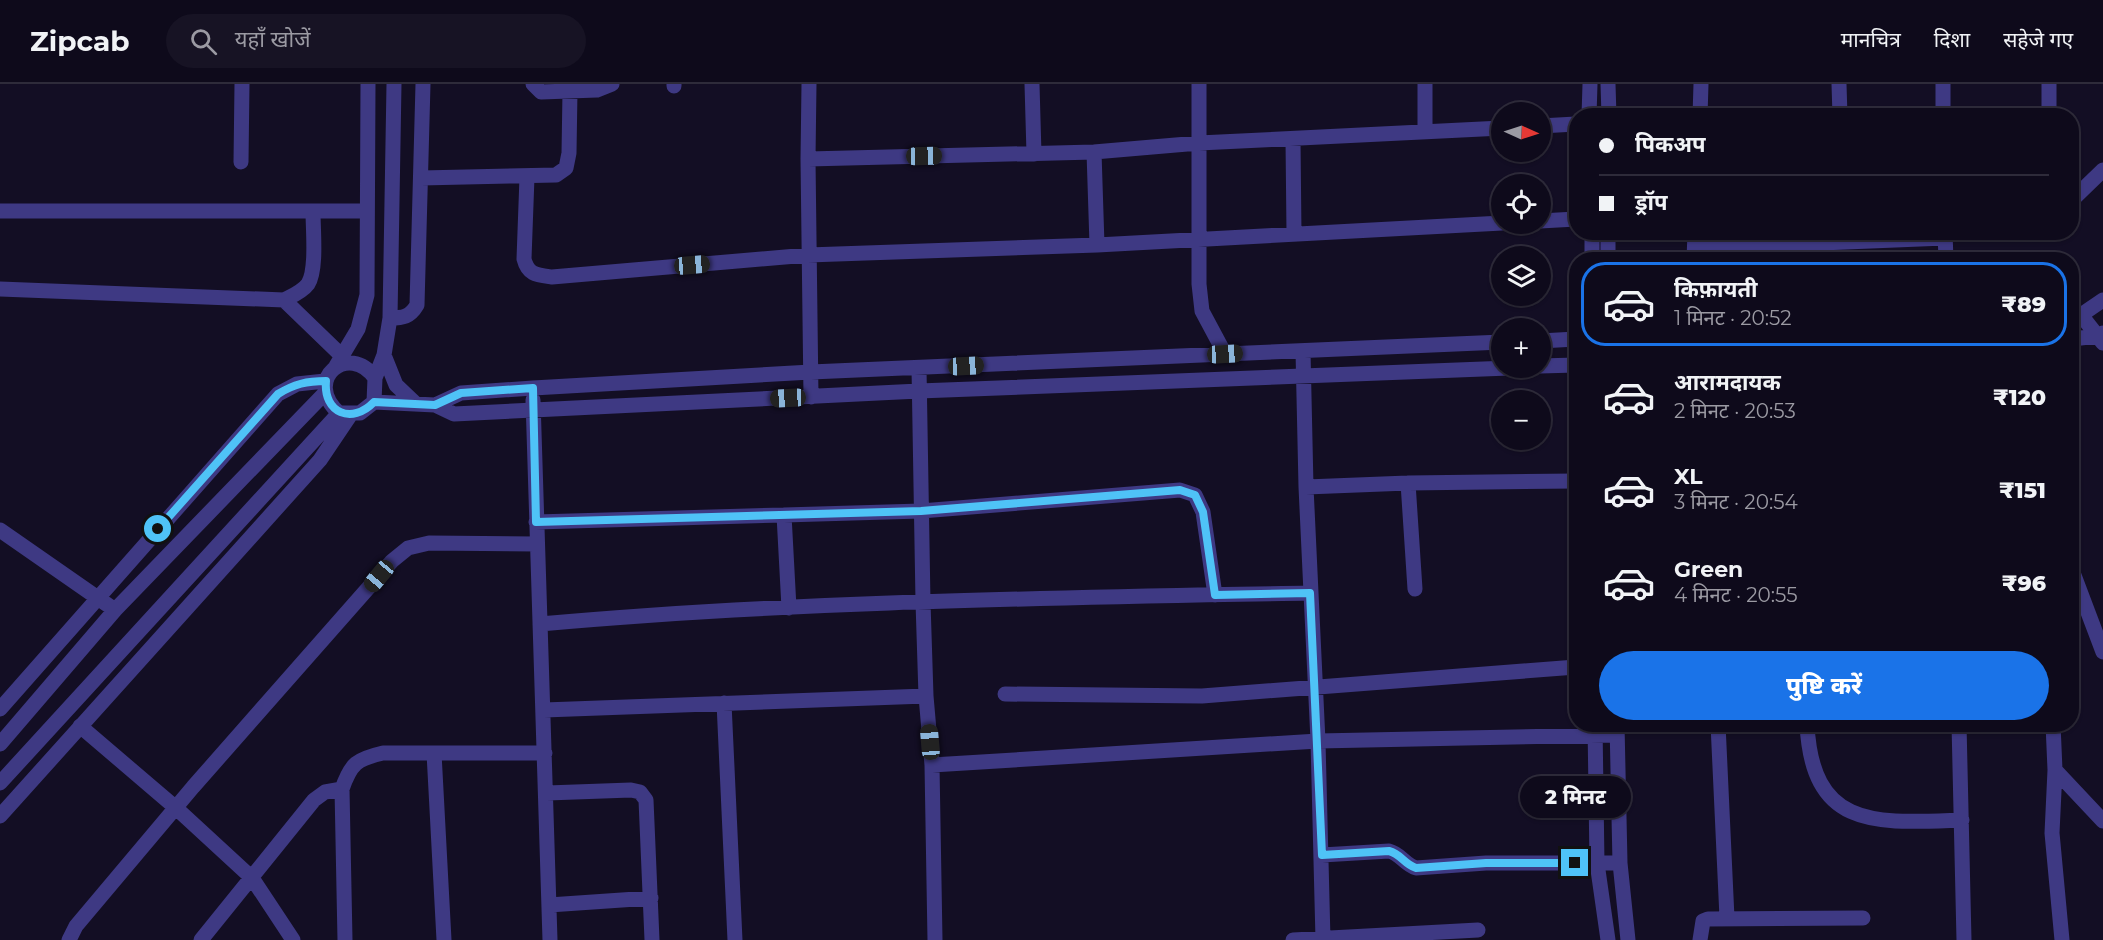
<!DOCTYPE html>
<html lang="hi">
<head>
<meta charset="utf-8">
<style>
  body { margin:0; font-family:Montserrat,"Noto Sans Devanagari",sans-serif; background:#171324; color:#f1f3f6; height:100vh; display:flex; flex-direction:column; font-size:22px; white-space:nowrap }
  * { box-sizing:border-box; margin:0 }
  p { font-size:20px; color:#9b9aa3 }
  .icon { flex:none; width:33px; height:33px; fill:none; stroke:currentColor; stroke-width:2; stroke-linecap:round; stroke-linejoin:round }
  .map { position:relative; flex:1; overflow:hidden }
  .side { position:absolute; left:1569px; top:168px; width:510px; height:480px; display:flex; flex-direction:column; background:#0e0a1b; border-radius:24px; box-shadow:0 2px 4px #0004,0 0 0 2px #2e2b3a }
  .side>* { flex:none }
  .hud { position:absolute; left:1569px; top:24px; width:510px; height:132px; border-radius:24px; box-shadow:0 2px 4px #0004,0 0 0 2px #2e2b3a; display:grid; align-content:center; height:132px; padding:0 30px; background:#0e0a1b }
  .needle { width:39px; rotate:93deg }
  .buttons { position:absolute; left:1491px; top:18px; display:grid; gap:12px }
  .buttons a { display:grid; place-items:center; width:60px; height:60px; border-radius:50%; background:#0e0a1b; box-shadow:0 2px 4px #0004,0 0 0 2px #2e2b3a; font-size:30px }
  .end { position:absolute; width:27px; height:27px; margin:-14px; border:8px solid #4fc3f7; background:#111; box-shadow:0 0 0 3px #111 }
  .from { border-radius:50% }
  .bubble { position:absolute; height:42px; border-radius:21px; background:#0e0a1b; box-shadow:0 2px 4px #0004,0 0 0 2px #2e2b3a; font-size:20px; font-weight:800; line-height:42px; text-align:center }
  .car { position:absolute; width:18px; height:36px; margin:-18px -9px; border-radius:8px; box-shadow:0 0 4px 2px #0007; background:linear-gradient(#222 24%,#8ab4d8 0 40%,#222 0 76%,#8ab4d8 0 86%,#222 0) }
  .hud b { display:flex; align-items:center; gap:21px; height:57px; font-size:22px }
  .hud b+b { border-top:2px solid #2e2b3a }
  .hud i { width:15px; height:15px; background:#f1f3f6 }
  ul { padding:10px 0 0; list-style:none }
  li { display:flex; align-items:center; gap:18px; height:84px; margin:0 12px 9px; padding:0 18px; border:3px solid transparent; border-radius:24px }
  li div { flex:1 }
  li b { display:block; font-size:22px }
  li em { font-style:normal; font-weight:800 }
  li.selected { border-color:#1a73e8 }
  li>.icon { width:54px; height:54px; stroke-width:1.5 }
  .button { display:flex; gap:12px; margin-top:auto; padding:12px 30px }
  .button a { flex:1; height:69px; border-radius:36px; background:#1a73e8; color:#fff; font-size:24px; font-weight:800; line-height:69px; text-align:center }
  header { display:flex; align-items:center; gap:36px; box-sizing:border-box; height:84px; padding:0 30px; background:#0e0a1b; border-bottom:2px solid #2e2b3a }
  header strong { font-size:28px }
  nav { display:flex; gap:33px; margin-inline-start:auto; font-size:21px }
  .search { width:420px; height:54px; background:#171324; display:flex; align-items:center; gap:15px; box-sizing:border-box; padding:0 21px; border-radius:33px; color:#9b9aa3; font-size:22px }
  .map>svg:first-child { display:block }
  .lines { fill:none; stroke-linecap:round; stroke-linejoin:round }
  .minor { stroke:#3e3983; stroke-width:15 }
  .route { stroke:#4fc3f7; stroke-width:8 }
</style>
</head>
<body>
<header>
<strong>Zipcab</strong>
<div class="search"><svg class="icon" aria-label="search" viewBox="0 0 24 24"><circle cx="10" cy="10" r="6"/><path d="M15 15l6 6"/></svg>यहाँ खोजें</div>
<nav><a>मानचित्र</a><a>दिशा</a><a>सहेजे गए</a></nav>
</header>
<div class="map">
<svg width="2103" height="856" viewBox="0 0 2103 856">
  <rect width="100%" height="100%" fill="#130e24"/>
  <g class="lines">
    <!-- minor -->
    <path class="minor" d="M 533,0 L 541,8 L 597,6 L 612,0
      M 809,0 L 808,75 L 811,313
      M 1032,0 L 1034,70
      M 1199,0 L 1199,200 L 1202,227 L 1225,270
      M 1608,0 L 1609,32
      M 1839,0 L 1840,32
      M 1943,0 L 1943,32
      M 674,2 L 674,0
      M 1589,32 L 1590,0
      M 1700,32 L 1701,0
      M 2049,32 L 2049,0
      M 1540,42 L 1576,40
      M 1425,48 L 1425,0
      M 1293,56 L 1294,150
      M 808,75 L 1094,68 L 1199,59 L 1502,44
      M 241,78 L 242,0
      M 527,93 L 524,175 C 528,191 537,191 552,193 L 808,171 L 1097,161 L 1094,68
      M 421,94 L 556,91 L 566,84 L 569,69 L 570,7
      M 2072,116 L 2103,86
      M 0,127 L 366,127
      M 1540,137 L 1576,135
      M 1592,148 L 1592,176
      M 1945,148 L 1946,176
      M 1097,161 L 1502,139
      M 1695,164 L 1945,154
      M 1608,176 L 1608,148
      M 1694,176 L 1695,148
      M 0,205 L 284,216 C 292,212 302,208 308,200 C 317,186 313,146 313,128
      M 284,216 L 342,272
      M 2081,231 L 2103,259
      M 2072,232 L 2081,231 L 2103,216
      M 390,234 C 403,234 410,233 417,221 L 423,0
      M 2072,255 L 2098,252 L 2103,249
      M 1540,257 L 1576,255
      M 1303,267 L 1306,403 L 1318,657 L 1323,856
      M 384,271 L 396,301 L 416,320
      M 336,282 L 358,245 L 367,211 L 368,0
      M 1540,282 L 1576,281
      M 919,284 L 923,518 L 926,612 L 932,681 L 935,856
      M 375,294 C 349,257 302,296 339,329 L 360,329 L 374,318 L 375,294 L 384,271 L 390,234 L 394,0
      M 533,316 L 550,856
      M 374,318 L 435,321 L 454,330 L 919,307 L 1509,284
      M 435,321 L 461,309 L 533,304 L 811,288 L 1502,258
      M 1408,399 L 1415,505
      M 1306,403 L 1408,399 L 1576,397
      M 784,431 L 921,427 L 1180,406 L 1195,411 L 1203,428 L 1215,511
      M 536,438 L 784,431 L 789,524
      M 0,446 L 115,526
      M 2072,486 L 2103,568
      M 540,540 C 796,517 1053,514 1310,509
      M 1005,610 L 1202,612 L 1576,583
      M 724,619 L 735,856
      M 0,625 L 278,310 L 297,300 L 325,297
      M 544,626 L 926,612
      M 1595,640 L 1597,779 L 1608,856
      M 1617,640 L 1620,779 L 1628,856
      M 1718,640 L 1727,834
      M 1807,640 C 1812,747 1878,739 1962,736
      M 1959,640 L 1964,856
      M 2053,640 L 2055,686 L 2052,749 L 2062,856
      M 80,642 L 176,724 L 252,794 L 293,856
      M 0,660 L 115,526 L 325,309
      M 434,669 L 444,856
      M 932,681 L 1318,657 L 1617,651
      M 2055,686 L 2103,737
      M 0,699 L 339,329
      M 547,709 L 631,706 L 640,708 L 646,716 L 652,856
      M 0,732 L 320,376 L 351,330
      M 1322,771 L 1389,767 C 1401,770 1404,780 1416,784 L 1486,779 L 1620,779
      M 549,821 L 651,814
      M 69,856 L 76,842 L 193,703 L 392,477 L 408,464 L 429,459 L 536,460
      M 201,856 L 314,716 L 325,708 L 342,705
      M 345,856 L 342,705 C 351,679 357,675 383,669 L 545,669
      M 1293,856 L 1478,846
      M 1700,856 L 1703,837 L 1708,835 L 1863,834"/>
  </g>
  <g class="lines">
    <!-- route -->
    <path class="route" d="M 158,445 L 278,310 C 294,300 307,297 326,297 C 323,329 352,341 374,318 L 435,321 L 461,309 L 533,304 L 536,438 L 921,427 L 1180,406 L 1195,411 L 1203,428 L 1215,511 L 1310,509 L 1322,771 L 1389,767 C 1401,770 1404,780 1416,784 L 1486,779 L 1575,779"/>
  </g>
</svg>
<div class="buttons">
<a><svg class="needle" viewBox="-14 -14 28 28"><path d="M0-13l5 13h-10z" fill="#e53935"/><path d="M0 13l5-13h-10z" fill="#9b9aa3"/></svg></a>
<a><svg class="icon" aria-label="locate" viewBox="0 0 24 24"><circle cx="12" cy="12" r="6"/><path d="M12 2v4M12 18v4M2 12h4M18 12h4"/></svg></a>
<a><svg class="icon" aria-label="layers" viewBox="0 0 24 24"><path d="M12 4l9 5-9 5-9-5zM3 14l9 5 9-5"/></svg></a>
<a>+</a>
<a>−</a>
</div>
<i class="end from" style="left:158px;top:445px"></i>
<i class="end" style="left:1575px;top:779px"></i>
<div class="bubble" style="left:1520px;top:692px;width:111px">2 मिनट</div>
<i class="car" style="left:924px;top:72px;rotate:89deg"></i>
<i class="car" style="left:692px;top:181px;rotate:85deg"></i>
<i class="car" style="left:1225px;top:270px;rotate:87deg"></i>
<i class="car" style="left:966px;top:282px;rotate:87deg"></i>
<i class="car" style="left:788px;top:314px;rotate:267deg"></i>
<i class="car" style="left:379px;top:492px;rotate:220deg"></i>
<i class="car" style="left:930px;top:658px;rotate:355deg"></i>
<div class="hud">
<b><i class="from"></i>पिकअप</b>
<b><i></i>ड्रॉप</b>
</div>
<section class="side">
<ul>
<li class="selected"><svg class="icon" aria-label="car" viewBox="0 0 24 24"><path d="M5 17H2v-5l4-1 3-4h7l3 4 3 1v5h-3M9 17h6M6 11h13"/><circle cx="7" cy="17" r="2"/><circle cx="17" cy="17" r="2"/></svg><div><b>किफ़ायती</b><p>1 मिनट · 20:52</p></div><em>₹89</em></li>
<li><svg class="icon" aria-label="car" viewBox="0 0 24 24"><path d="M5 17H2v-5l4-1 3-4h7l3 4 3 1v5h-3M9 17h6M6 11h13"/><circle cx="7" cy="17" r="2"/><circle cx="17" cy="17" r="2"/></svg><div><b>आरामदायक</b><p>2 मिनट · 20:53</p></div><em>₹120</em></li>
<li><svg class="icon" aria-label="car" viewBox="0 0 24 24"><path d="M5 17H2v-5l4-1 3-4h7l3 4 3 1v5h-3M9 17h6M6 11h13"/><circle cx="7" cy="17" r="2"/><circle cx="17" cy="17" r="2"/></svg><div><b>XL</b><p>3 मिनट · 20:54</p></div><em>₹151</em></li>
<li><svg class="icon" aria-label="car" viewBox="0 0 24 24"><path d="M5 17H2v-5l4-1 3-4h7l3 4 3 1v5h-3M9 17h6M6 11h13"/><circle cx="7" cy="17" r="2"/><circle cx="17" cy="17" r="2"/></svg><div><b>Green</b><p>4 मिनट · 20:55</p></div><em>₹96</em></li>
</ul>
<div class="button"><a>पुष्टि करें</a></div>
</section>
</div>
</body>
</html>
